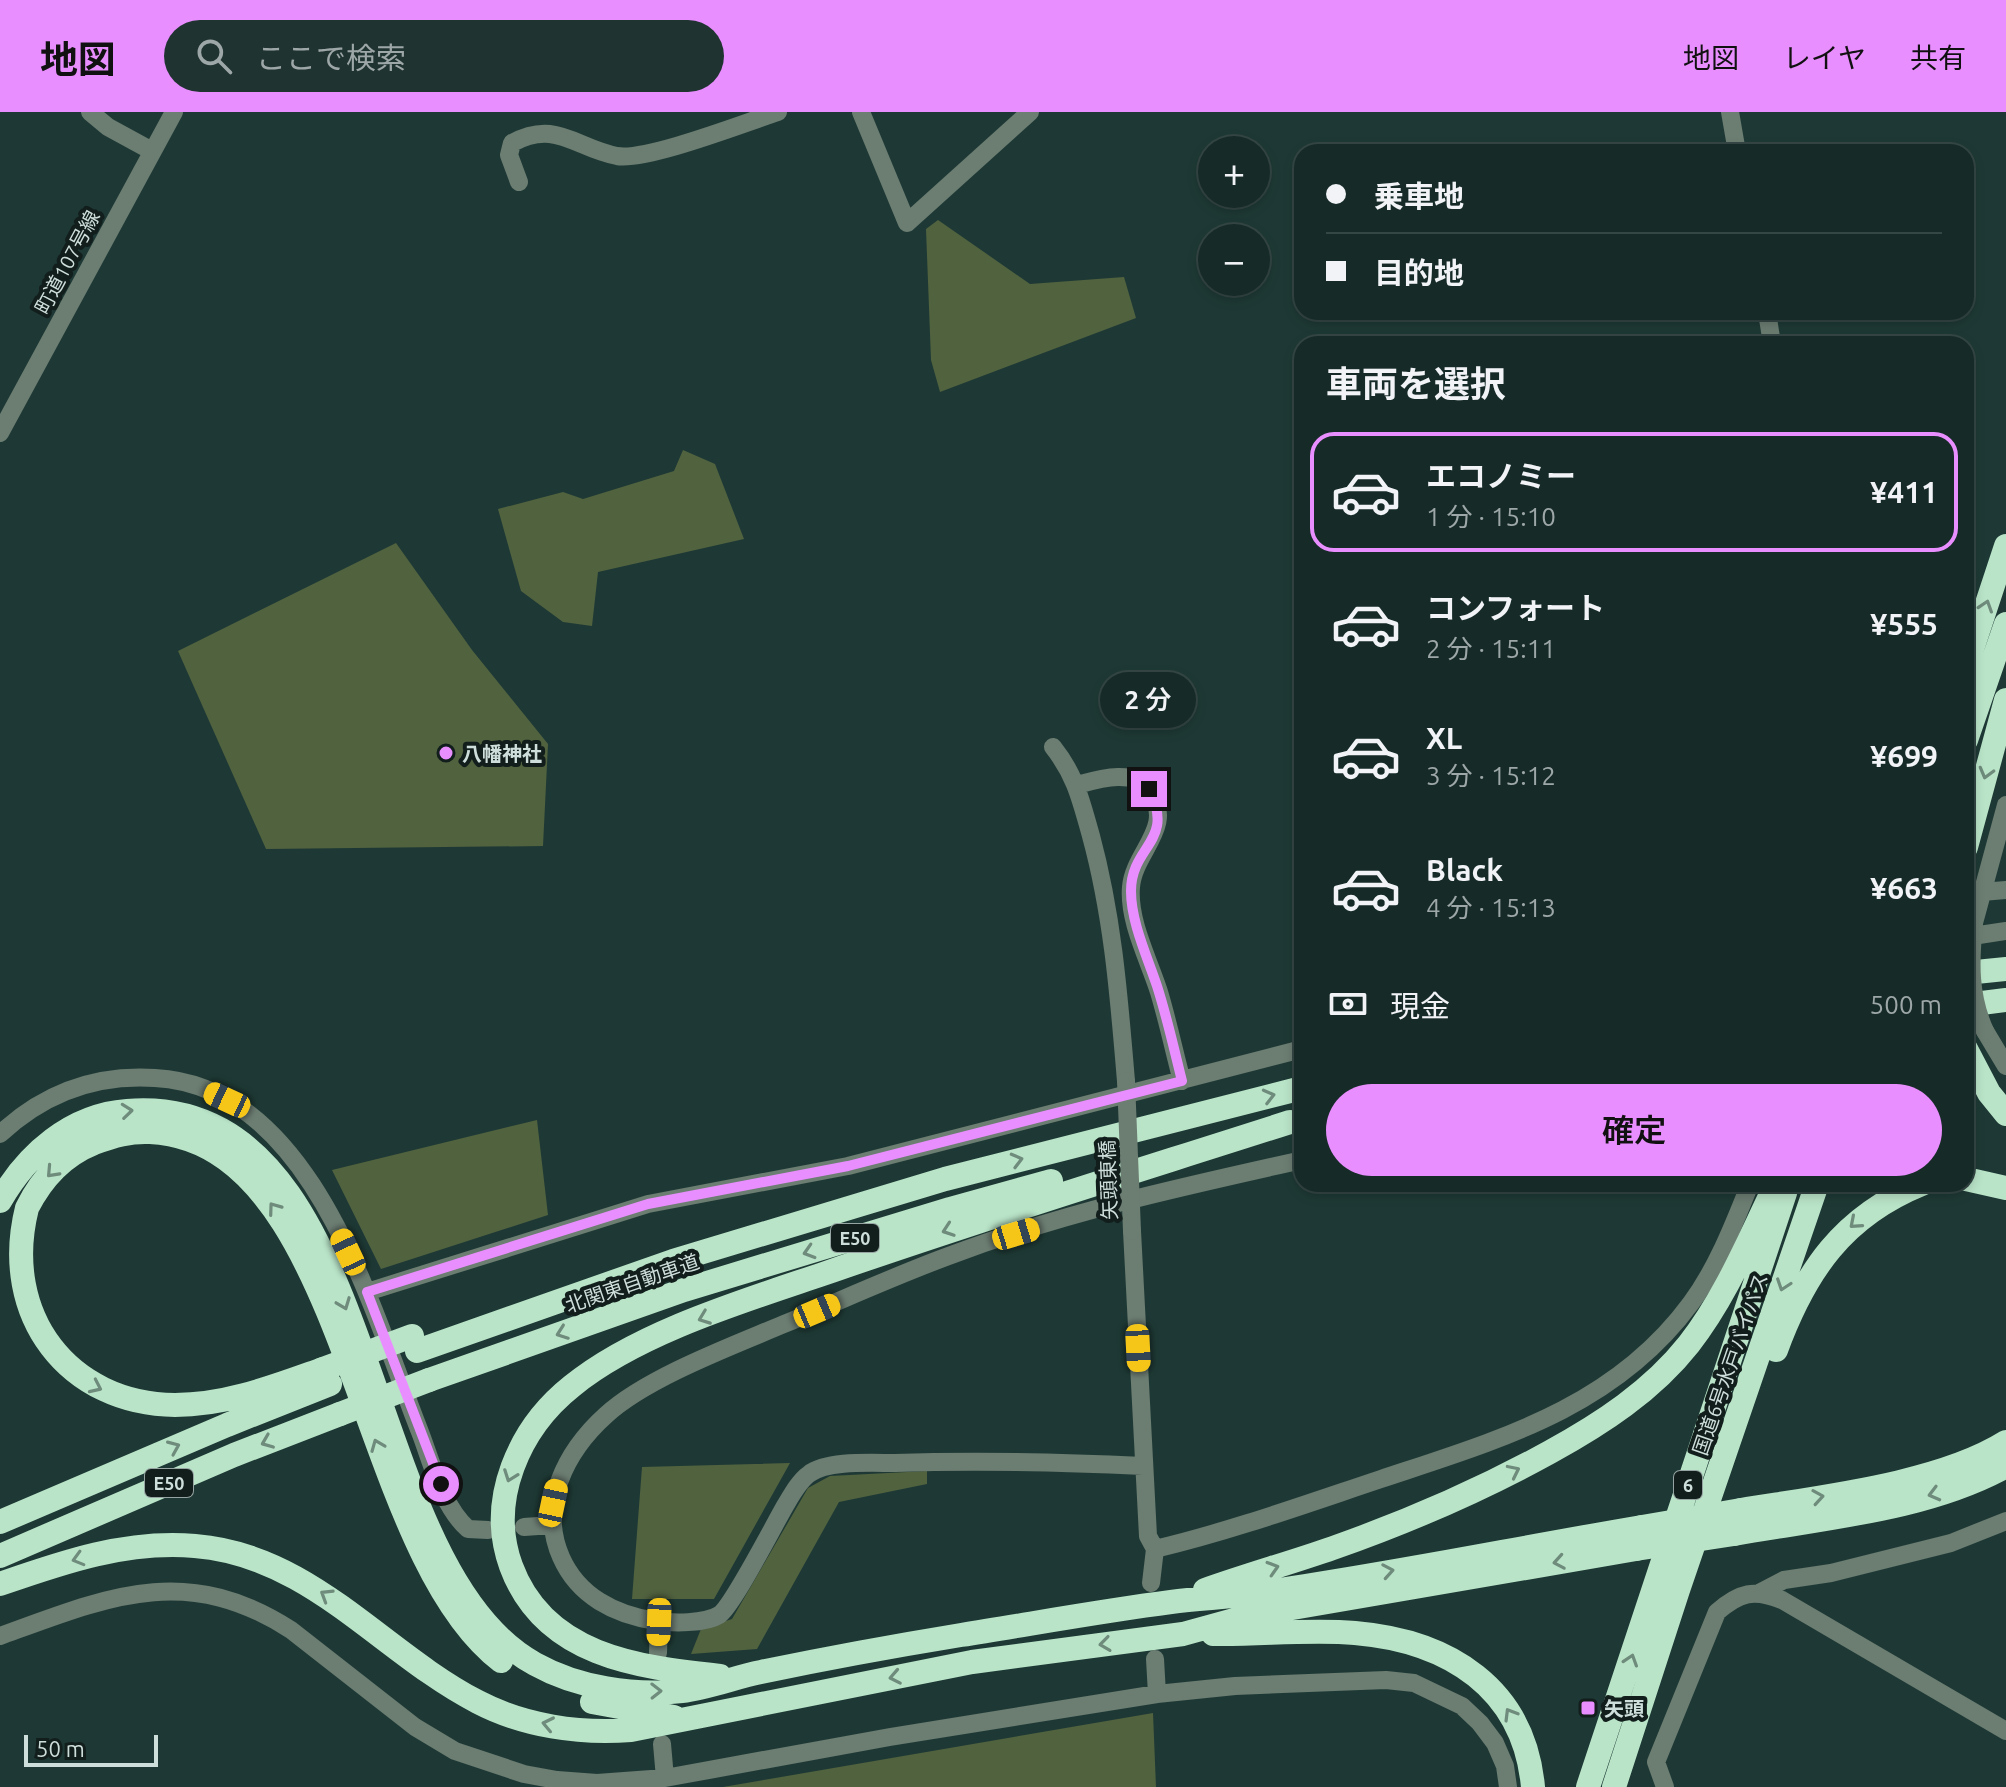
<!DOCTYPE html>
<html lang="ja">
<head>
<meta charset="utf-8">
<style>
  body { margin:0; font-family:Ubuntu,"Noto Sans JP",sans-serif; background:#1f3330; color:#f1f3f6; height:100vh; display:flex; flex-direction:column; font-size:30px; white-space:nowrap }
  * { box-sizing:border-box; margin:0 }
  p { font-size:26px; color:#9ea7a8 }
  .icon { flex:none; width:44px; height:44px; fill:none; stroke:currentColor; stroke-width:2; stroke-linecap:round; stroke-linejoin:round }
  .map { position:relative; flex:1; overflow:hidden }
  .side { position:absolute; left:1294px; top:224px; width:680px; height:856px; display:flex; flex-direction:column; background:#162b28; border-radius:24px; box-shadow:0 4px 12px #0003,0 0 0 2px #354745 }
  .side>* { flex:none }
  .guide { position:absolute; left:1294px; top:32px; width:680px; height:176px; border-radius:24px; box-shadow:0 4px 12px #0003,0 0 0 2px #354745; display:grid; align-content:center; height:176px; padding:0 32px; background:#162b28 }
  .buttons { position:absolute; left:1198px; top:24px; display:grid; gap:16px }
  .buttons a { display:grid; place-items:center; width:72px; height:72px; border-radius:50%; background:#162b28; box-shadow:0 4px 12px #0003,0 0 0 2px #354745; font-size:40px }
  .scale { position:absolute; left:24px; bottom:20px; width:134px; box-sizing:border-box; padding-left:8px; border:4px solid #cededb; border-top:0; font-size:22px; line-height:28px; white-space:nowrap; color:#cededb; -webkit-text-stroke:6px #121e1c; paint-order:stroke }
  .end { position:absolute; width:36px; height:36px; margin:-18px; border:10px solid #e98efe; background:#111; box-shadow:0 0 0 4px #111 }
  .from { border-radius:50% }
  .bubble { position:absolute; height:56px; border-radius:28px; background:#162b28; box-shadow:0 4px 12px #0003,0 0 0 2px #354745; font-size:26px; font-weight:600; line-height:56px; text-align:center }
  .car { position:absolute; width:24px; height:48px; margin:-24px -12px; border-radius:10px; box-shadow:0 0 6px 2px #0007; background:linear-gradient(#f5c518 24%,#345 0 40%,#f5c518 0 76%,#345 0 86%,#f5c518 0) }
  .guide b { display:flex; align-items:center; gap:28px; height:76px; font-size:30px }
  .guide b+b { border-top:2px solid #354745 }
  .guide i { width:20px; height:20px; background:#f1f3f6 }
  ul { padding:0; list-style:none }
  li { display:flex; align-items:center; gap:24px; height:120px; margin:0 16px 12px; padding:0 16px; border:4px solid transparent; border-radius:24px }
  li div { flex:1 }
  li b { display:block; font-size:30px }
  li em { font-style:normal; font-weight:600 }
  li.current { border-color:#e98efe }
  li>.icon { width:72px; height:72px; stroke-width:1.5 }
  h2 { padding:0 32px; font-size:36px; line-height:96px }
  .pay { display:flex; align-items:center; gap:20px; height:88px; padding:0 32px; font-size:30px }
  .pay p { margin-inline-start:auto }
  .primary-button { display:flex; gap:16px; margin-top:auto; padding:16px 32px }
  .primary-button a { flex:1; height:92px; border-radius:48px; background:#e98efe; color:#111; font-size:32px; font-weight:600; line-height:92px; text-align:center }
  header { display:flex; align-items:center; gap:48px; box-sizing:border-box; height:112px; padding:0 40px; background:#e98efe; color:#111 }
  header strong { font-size:38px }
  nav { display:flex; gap:44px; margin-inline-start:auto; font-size:28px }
  .search { width:560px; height:72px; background:#1f3330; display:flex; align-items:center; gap:20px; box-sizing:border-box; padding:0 28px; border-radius:44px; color:#9ea7a8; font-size:30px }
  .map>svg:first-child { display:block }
  .forest { fill:#51623f }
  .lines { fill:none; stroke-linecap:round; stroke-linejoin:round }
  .minor { stroke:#6c7d72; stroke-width:18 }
  .highway { stroke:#b9e4c8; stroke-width:24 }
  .minor-bridge { stroke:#6c7d72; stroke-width:18 }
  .highway-bridge { stroke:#b9e4c8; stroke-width:24 }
  .oneway { stroke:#6e8b7b }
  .route { stroke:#e98efe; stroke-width:10 }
  .poi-dot { fill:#e98efe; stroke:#121e1c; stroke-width:3 }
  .labels { text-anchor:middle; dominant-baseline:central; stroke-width:8; stroke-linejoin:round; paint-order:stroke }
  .shield { fill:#121e1c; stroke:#96a4a2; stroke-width:2 }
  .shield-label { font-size:18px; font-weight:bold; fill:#cededb }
  .street-label { font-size:20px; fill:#cededb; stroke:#121e1c }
  .poi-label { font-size:20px; font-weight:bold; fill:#cededb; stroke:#121e1c; text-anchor:start }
</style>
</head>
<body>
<header>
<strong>地図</strong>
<div class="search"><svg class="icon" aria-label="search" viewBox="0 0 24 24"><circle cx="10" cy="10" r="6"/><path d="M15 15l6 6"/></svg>ここで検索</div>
<nav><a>地図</a><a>レイヤ</a><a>共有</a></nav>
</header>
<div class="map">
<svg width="2006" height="1675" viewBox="0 0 2006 1675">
  <rect width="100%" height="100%" fill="#1e3935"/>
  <!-- forest -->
  <path class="forest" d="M 938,108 L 1030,172 L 1124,165 L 1136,206 L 940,280 L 931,248 L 926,117 Z
    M 683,338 L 715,352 L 744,427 L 598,460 L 592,514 L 563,510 L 521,479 L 498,397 L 563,380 L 583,387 L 674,359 Z
    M 396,431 L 472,538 L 548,632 L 543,734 L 266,737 L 178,539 Z
    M 537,1008 L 548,1103 L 381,1157 L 332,1058 Z
    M 790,1351 L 714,1487 L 632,1487 L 642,1355 Z
    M 927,1359 L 927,1372 L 839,1390 L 757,1537 L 691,1542 L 701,1517 L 732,1507 L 808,1376 L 830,1364 Z
    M 1153,1601 L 1156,1675 L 723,1675 Z"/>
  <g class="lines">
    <!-- minor -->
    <path class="minor" d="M 90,0 L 108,15 L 152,39
      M 861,0 L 907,111 L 1030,0
      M 1730,0 L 1737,40
      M 519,70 L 509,43 L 512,31 C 556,7 575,36 617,44 C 647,49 744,11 778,0
      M 1767,200 L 1772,232
      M 0,321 L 174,0
      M 1053,635 C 1076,664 1081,689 1091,724 C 1113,805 1119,886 1126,969
      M 1077,673 C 1099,667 1135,656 1150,679 C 1175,716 1134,739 1131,775 C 1128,809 1149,848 1159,880 C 1168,910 1174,939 1182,969
      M 1982,780 L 2006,778
      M 1974,811 L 2006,693
      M 1966,825 L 2006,819
      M 1985,919 L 2006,954
      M 0,1022 C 44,981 95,962 155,966 C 313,974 372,1199 420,1320 C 432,1351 442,1394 468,1417 L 488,1418
      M 1132,1119 L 1148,1424 L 1155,1437 L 1151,1471
      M 367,1180 L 648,1092 L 848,1054 L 1302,937
      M 1143,1354 C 1059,1350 979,1348 895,1351 C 872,1351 827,1348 809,1362 C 799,1369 791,1384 785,1394 C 774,1413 732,1495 719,1503 C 705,1512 672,1511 656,1509 C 615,1503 578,1484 561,1445 C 538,1393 566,1339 606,1303 C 646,1266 732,1234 784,1212 C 840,1189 896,1163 954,1142 C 1066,1100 1185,1074 1302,1048
      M 524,1415 L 552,1413
      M 1155,1437 C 1231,1419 1306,1392 1381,1367 C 1498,1328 1614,1296 1691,1191 C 1717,1156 1734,1112 1750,1072
      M 1761,1480 L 1784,1468 L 1831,1461 L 1951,1431 L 2006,1409
      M 0,1524 C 107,1485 186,1450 291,1518 L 415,1615 L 455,1639 L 524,1662 L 557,1668 L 597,1671 L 665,1666 L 890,1625 L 1157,1582 L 1235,1574 L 1386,1568 L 1414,1571 L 1462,1594 L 1480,1611 L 1495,1631 L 1505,1654 L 1508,1675
      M 658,1541 L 659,1510
      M 1155,1547 L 1157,1582
      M 662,1632 L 665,1666
      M 1665,1675 L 1656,1650 L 1717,1500 C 1740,1480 1754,1477 1782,1488 L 2006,1619"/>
    <!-- highway -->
    <path class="highway" d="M 1966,555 L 2006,434
      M 1966,628 L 2006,512
      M 1966,735 L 2006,588
      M 1966,861 L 2006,857
      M 1966,893 L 2006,888
      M 1966,937 L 1989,981 L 2006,1002
      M 1966,1067 L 2006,1076
      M 0,1089 C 27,1042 71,1003 127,999 C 385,978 352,1452 535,1552 C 578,1576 633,1584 682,1579 C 709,1576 735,1565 761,1560 C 828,1546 894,1534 961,1523 C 1031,1512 1101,1499 1171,1490 C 1198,1486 1225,1486 1252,1482 C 1382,1464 1512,1437 1642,1415
      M 1776,1238 C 1805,1159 1843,1104 1922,1072
      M 417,1239 L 673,1149 L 945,1067 L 1302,976
      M 323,1257 C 275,1274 227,1293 175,1293 C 69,1292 0,1204 27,1096 C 42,1066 64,1043 94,1031 C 113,1024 130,1019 150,1020 C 352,1030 354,1436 501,1549
      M 429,1268 L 684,1178 L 950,1097 L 1051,1069
      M 1741,1398 C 1820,1385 1939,1372 2006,1330
      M 0,1410 L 227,1313 L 330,1272
      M 1734,1422 C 1822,1406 1927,1398 2006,1354
      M 0,1444 L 234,1343 L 340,1302
      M 0,1472 C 63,1450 127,1428 195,1434 C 311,1443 381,1540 478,1590 C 524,1614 579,1622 631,1618 L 972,1550 L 1183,1522 L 1252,1503 L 1636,1437
      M 1205,1478 C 1247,1463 1290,1451 1333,1436 C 1407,1410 1481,1378 1550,1340 C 1601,1312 1652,1279 1689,1232 C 1727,1183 1749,1127 1776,1072
      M 1213,1522 C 1260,1523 1308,1517 1355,1521 C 1449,1529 1524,1576 1533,1675
      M 720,1564 C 637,1555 544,1544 511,1454 C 487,1388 519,1316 572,1274 C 637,1221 743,1189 823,1162 C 977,1108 1134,1060 1290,1010
      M 592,1590 L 674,1605
      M 1588,1675 L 1785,1081
      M 1614,1675 L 1678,1478 L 1817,1072"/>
    <!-- minor-bridge -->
    <path class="minor-bridge" d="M 1974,811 C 1970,850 1969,883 1985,919
      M 1126,969 L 1132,1119"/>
    <!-- highway-bridge -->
    <path class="highway-bridge" d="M 323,1257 L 412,1224
      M 340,1302 L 429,1268
      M 1642,1415 L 1741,1398
      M 1636,1437 L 1734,1422"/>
  </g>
  <!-- one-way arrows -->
  <defs><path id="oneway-chevron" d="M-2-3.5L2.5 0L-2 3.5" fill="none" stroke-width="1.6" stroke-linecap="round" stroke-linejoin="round" transform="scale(2)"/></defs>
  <g class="oneway">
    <use href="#oneway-chevron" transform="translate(1986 494) rotate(-72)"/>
    <use href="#oneway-chevron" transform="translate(1986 661) rotate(105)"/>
    <use href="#oneway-chevron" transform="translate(1269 984) rotate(-14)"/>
    <use href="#oneway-chevron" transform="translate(127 999) rotate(-6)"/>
    <use href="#oneway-chevron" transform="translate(1017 1048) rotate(-15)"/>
    <use href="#oneway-chevron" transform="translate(52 1060) rotate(133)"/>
    <use href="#oneway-chevron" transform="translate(274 1096) rotate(-126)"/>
    <use href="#oneway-chevron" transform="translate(1855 1111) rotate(139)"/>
    <use href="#oneway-chevron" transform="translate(948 1118) rotate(161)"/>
    <use href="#oneway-chevron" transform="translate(809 1140) rotate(163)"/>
    <use href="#oneway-chevron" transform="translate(1783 1173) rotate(109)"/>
    <use href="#oneway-chevron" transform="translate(344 1192) rotate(69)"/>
    <use href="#oneway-chevron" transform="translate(704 1206) rotate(159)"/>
    <use href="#oneway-chevron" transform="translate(562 1221) rotate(160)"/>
    <use href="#oneway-chevron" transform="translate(96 1275) rotate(25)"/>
    <use href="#oneway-chevron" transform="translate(267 1330) rotate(158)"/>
    <use href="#oneway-chevron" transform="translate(377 1333) rotate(-112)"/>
    <use href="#oneway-chevron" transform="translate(174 1335) rotate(-23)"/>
    <use href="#oneway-chevron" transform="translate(1514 1359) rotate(-26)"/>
    <use href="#oneway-chevron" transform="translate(510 1364) rotate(110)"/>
    <use href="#oneway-chevron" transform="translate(1934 1382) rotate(165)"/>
    <use href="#oneway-chevron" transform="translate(1818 1385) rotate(-9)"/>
    <use href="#oneway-chevron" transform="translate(78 1447) rotate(164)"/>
    <use href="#oneway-chevron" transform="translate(1559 1450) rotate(170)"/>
    <use href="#oneway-chevron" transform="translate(1273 1456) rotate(-17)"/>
    <use href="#oneway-chevron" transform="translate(1388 1459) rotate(-10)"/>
    <use href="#oneway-chevron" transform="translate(326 1483) rotate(-148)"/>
    <use href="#oneway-chevron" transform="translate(1105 1532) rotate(172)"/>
    <use href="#oneway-chevron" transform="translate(1631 1548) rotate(-72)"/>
    <use href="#oneway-chevron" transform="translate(895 1565) rotate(169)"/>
    <use href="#oneway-chevron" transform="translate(656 1579) rotate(-1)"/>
    <use href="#oneway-chevron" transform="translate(1510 1602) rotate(-121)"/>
    <use href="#oneway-chevron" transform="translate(548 1612) rotate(-168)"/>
  </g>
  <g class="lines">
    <!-- route -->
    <path class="route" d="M 441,1372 L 367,1180 L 648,1092 L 848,1054 L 1182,969 C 1174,937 1167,905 1157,874 C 1147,844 1131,810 1131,779 C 1131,733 1176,730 1149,677"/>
  </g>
  <!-- markers -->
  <g class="poi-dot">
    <circle cx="446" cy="641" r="8"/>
    <rect x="1580" y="1588" width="16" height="16" rx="4"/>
  </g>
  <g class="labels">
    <!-- shield labels -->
    <g class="shield">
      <rect x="831" y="1112" width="48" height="28" rx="6"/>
      <rect x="145" y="1357" width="48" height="28" rx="6"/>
      <rect x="1674" y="1359" width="28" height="28" rx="6"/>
    </g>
    <g class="shield-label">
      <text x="855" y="1126">E50</text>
      <text x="169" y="1371">E50</text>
      <text x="1688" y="1373">6</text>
    </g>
    <!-- street labels -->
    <g class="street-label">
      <text transform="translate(67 150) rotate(-62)">町道107号線</text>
      <text transform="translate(1108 1068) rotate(-92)">矢頭東橋</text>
      <text transform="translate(632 1171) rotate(-19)">北関東自動車道</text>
      <text transform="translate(1730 1252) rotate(-71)">国道6号水戸バイパス</text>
    </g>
    <!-- poi labels -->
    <g class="poi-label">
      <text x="462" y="641">八幡神社</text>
      <text x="1604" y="1596">矢頭</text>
    </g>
  </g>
</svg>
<div class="buttons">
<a>+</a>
<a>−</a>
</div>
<div class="scale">50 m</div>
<i class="end from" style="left:441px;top:1372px"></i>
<i class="end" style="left:1149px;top:677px"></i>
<div class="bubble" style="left:1100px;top:560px;width:96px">2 分</div>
<i class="car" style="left:227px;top:988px;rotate:295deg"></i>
<i class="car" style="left:1016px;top:1122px;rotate:73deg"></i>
<i class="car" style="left:348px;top:1140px;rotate:335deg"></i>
<i class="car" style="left:817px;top:1199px;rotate:67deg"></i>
<i class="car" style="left:1138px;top:1236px;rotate:177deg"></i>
<i class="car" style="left:553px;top:1391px;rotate:12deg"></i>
<i class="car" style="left:659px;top:1510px;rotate:182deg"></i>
<div class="guide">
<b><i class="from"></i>乗車地</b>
<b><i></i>目的地</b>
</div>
<section class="side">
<h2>車両を選択</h2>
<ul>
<li class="current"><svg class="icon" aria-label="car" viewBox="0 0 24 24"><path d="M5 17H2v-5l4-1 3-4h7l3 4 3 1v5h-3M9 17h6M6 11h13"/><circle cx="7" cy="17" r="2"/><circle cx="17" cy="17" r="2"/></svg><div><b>エコノミー</b><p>1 分 · 15:10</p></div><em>¥411</em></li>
<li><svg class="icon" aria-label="car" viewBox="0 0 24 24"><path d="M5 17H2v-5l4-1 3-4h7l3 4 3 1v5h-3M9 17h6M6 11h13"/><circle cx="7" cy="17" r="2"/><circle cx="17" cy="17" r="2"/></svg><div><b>コンフォート</b><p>2 分 · 15:11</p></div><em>¥555</em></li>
<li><svg class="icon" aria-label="car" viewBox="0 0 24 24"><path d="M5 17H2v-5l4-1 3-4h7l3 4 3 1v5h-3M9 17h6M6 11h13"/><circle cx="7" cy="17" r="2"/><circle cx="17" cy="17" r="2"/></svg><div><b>XL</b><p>3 分 · 15:12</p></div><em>¥699</em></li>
<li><svg class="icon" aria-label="car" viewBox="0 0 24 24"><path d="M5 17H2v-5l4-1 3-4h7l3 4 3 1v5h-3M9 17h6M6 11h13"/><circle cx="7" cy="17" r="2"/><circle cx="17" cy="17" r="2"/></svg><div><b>Black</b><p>4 分 · 15:13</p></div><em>¥663</em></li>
</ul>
<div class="pay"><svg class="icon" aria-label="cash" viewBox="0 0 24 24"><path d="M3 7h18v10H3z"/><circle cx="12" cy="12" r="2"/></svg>現金<p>500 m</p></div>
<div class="primary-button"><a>確定</a></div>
</section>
</div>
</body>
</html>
